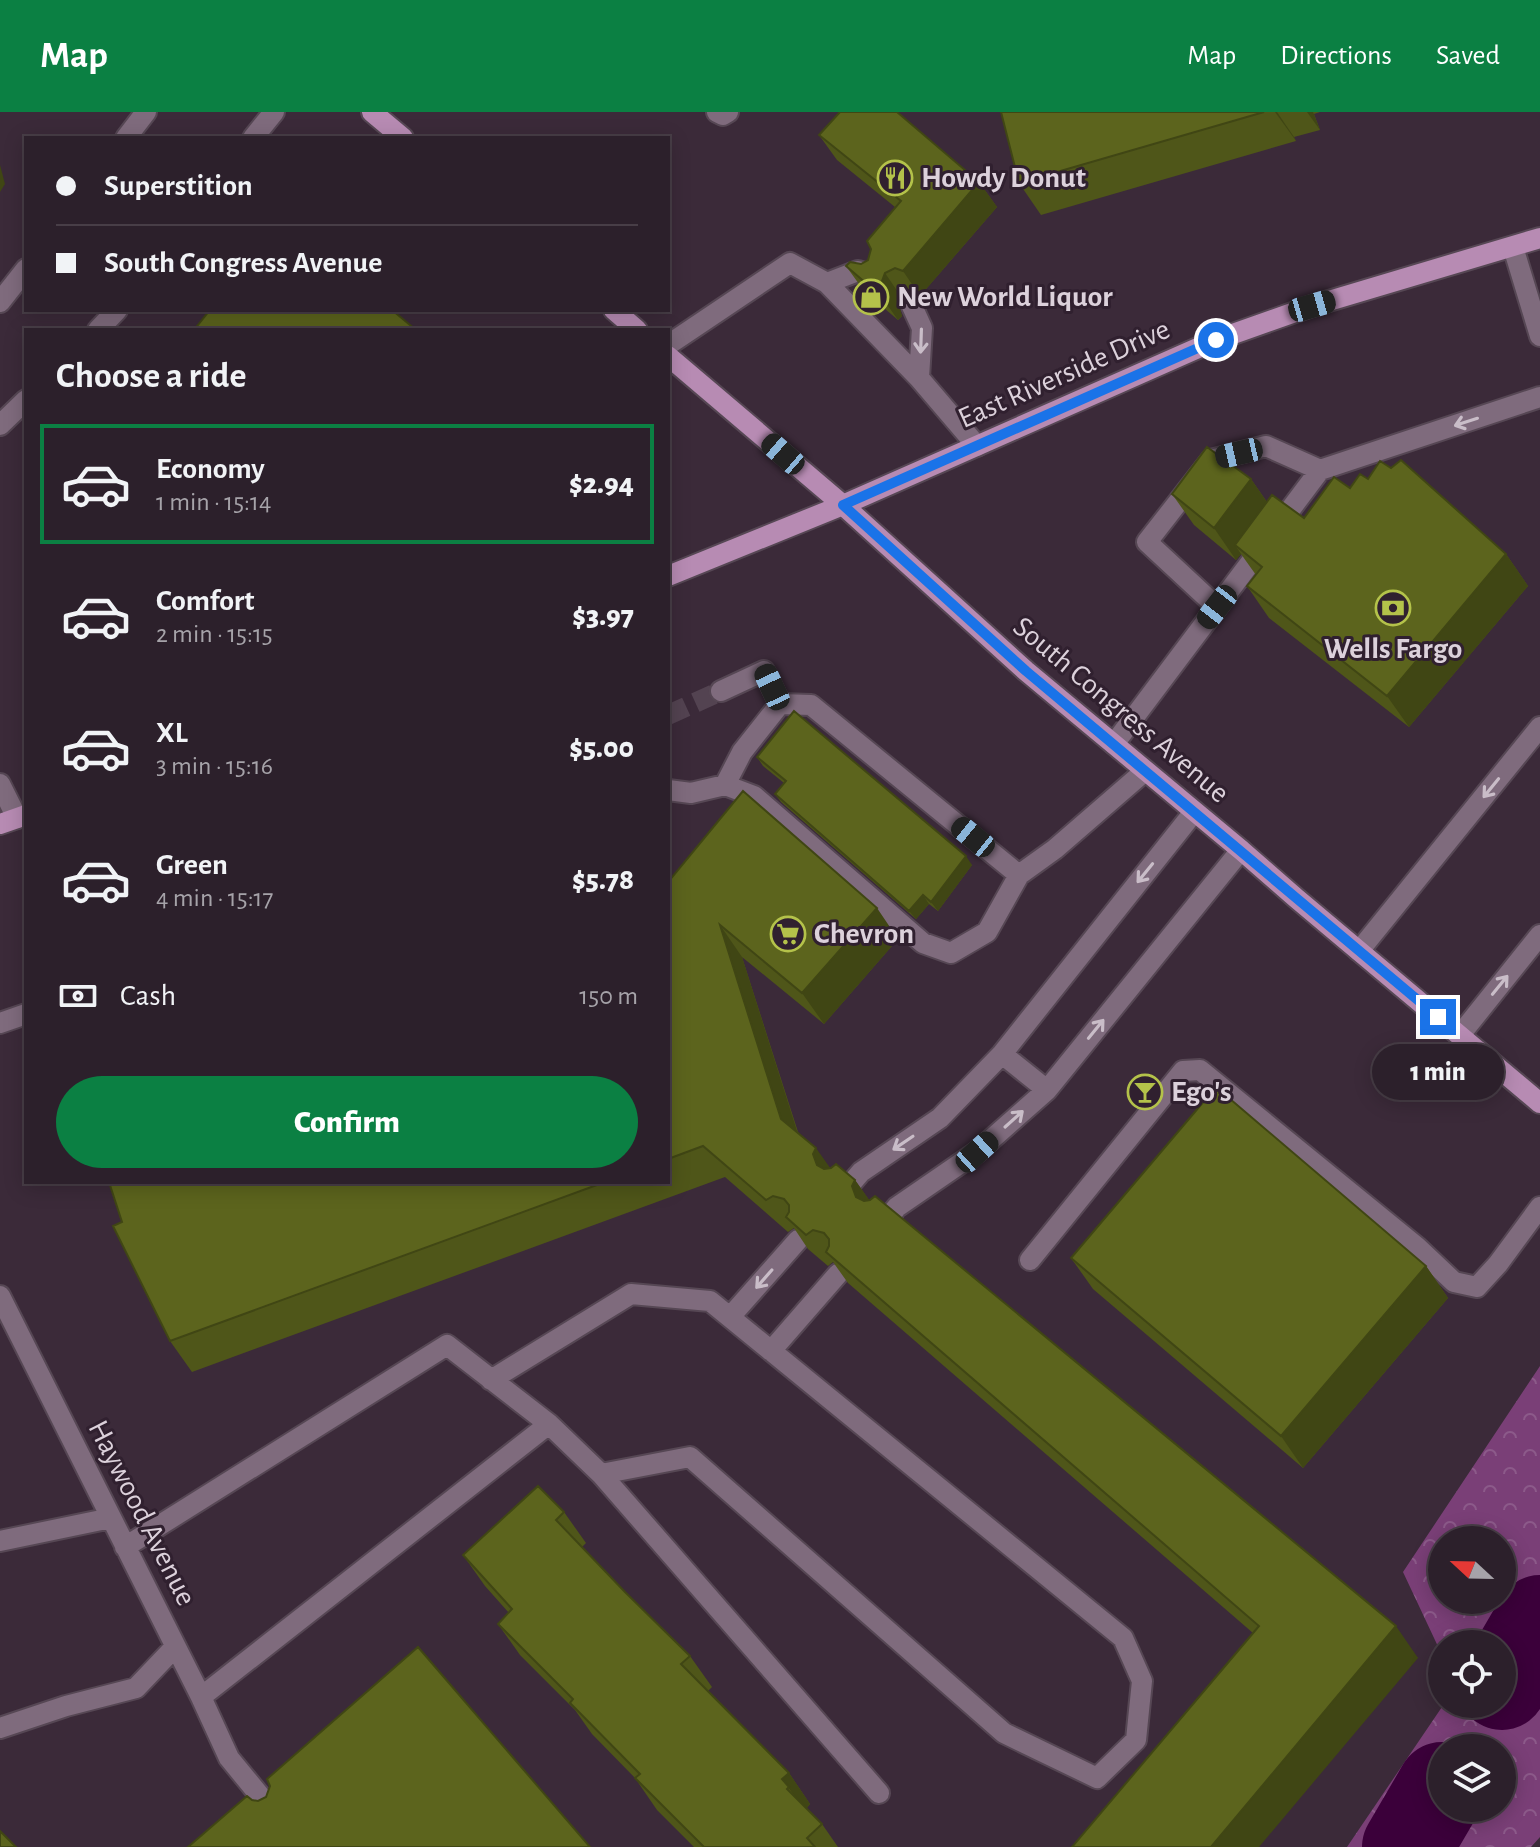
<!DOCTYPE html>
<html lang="en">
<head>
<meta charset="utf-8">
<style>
  body { margin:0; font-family:"Alegreya Sans",sans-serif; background:#382d37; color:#f1f3f6; height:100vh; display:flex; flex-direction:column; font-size:30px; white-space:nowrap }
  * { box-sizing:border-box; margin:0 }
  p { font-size:26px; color:#a6a3a9 }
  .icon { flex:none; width:44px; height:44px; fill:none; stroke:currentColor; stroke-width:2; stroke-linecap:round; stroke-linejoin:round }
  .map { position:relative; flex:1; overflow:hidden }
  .panel { position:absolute; left:24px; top:216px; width:646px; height:856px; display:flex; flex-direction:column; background:#2c202b; border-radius:0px; box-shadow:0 4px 20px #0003,0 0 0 2px #483e47 }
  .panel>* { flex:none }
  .guide { position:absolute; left:24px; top:24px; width:646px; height:176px; border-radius:0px; box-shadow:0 4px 20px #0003,0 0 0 2px #483e47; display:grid; align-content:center; height:176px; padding:0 32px; background:#2c202b }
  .needle { width:52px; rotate:292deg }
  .controls { position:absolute; left:1428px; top:1414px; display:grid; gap:16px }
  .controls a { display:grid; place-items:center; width:88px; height:88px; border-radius:50%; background:#2c202b; box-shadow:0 4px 20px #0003,0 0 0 2px #483e47; font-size:40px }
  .end { position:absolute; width:36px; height:36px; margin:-18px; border:10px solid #1a73e8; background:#fff; box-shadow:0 0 0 4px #fff }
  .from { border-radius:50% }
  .bubble { position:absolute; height:56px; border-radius:28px; background:#2c202b; box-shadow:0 4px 20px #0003,0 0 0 2px #483e47; font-size:26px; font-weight:800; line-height:56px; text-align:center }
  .car { position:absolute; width:24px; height:48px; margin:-24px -12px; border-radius:10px; box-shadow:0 0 6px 2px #0007; background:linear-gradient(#222 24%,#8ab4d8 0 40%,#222 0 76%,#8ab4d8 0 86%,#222 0) }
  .guide b { display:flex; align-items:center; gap:28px; height:76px; font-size:30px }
  .guide b+b { border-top:2px solid #483e47 }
  .guide i { width:20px; height:20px; background:#f1f3f6 }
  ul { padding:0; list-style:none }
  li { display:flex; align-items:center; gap:24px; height:120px; margin:0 16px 12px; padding:0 16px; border:4px solid transparent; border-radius:0px }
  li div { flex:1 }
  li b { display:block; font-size:30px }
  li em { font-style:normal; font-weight:800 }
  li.on { border-color:#0b8043 }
  li>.icon { width:72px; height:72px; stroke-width:1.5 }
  h2 { padding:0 32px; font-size:36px; line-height:96px }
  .pay { display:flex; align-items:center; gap:20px; height:88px; padding:0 32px; font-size:30px }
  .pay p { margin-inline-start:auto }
  .action { display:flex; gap:16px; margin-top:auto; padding:16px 32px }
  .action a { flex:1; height:92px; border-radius:48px; background:#0b8043; color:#fff; font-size:32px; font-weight:800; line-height:92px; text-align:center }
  header { display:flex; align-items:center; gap:48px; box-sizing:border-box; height:112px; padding:0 40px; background:#0b8043; color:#fff }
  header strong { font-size:38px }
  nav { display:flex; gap:44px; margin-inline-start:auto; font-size:28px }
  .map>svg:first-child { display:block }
  .forest { fill:url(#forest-crowns); fill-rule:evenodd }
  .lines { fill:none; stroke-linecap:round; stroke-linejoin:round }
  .river { stroke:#3b003a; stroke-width:90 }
  .minor-tunnel { stroke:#534351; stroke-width:20; stroke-dasharray:20 10; stroke-linecap:butt }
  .minor-casing { stroke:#564754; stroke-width:24 }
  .major-casing { stroke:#564754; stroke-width:24 }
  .minor { stroke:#7f6b7d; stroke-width:20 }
  .major { stroke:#b78bb3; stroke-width:20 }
  .wall { fill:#4f5619 }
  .shaded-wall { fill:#404614 }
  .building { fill:#5c641d; stroke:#404614; stroke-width:2 }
  .oneway { stroke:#c9bdc8 }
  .route { stroke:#1a73e8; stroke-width:10 }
  .labels { text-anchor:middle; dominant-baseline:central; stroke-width:6; stroke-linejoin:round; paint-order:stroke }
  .poi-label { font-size:30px; font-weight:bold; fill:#dcd1db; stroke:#30202f; text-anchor:start }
  .street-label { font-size:30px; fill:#dcd1db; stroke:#30202f }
</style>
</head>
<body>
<header>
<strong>Map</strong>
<nav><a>Map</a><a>Directions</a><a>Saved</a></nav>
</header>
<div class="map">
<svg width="1540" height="1735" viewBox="0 0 1540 1735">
  <defs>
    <pattern id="forest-crowns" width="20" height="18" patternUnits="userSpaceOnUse" patternTransform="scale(2)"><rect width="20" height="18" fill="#7a3f77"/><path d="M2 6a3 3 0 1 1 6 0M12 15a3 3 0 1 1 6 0" fill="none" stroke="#8c5a8a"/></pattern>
  </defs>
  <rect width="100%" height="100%" fill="#3b2a39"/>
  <!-- forest -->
  <path class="forest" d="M 1540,1254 L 1540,1725 L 1531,1735 L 1347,1735 L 1444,1592 L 1502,1592 L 1502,1532 L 1442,1532 L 1442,1543 L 1403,1460 ZM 1442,1428 L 1502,1428 L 1502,1488 L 1442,1488 ZM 1442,1636 L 1502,1636 L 1502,1696 L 1442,1696 Z"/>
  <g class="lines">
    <!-- river -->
    <path class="river" d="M 1502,1573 L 1540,1508
      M 1407,1735 L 1442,1675"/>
    <!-- minor-tunnel -->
    <path class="minor-tunnel" d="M 668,603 L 721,579"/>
    <!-- minor casing -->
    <g class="minor-casing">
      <path id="minor" d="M 717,0 L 723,3 L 728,0
        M 126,26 L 146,0
        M 253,26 L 274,0
        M 1513,135 L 1540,224
        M 827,171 L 858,159 L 875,164
        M 0,190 L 26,157
        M 912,194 L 922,216 L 919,266
        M 98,218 L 117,198
        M 668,233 L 790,151 L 827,171 L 919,266 L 977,334
        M 0,313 L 26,288
        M 1217,495 L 1147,430 L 1211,348 L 1266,334 L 1320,358
        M 721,579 L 764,559 L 780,592
        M 1114,632 L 1320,358 L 1540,285
        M 0,672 L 17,706
        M 725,673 L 742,640 L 780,592 L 811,593 L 1019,763
        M 668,678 L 691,681 L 725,673 L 754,684 L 923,831 L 951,841 L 987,820 L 1019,763 L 1055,737 L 1145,659
        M 1359,839 L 1540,615
        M 0,911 L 26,902
        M 1460,923 L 1540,823
        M 1002,942 L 1047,978
        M 848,1075 L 861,1060 L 940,1006 L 1002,942 L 1194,700
        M 887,1107 L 897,1095 L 977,1040 L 1047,978 L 1241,738
        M 1030,1148 L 1183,959 L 1200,958 L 1417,1135 L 1454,1170 L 1477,1175 L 1498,1152 L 1540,1095
        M 0,1184 L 201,1585 L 229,1646 L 279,1707
        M 730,1205 L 798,1128
        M 771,1239 L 838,1162
        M 491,1268 L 631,1182 L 710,1189 L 1123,1526 L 1142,1569 L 1136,1628 L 1097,1666 L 1004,1621 L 690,1345 L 601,1362
        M 0,1429 L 111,1406
        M 125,1435 L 447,1233 L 549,1312 L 601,1362 L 879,1681
        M 201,1585 L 549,1312
        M 0,1616 L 66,1594 L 136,1576 L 175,1535"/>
    </g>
    <!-- major casing -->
    <g class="major-casing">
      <path id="major" d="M 372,0 L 403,26
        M 614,198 L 637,218
        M 668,244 L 843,393 L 1026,559 L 1241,738 L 1296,786 L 1540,991
        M 668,464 L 843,393 L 1216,228 L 1312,194 L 1540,126
        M 0,712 L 26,703"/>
    </g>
    <!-- minor -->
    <use href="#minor" class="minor"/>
    <!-- major -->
    <use href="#major" class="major"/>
  </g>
  <!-- wall -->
  <path class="wall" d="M 1001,0 L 1320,0 L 1314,2 L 1320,18 L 1294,25 L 1296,29 L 1041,103 L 1019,71 Z
    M 819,23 L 979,70 L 997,95 L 920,184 L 912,181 L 902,186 L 899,194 L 902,204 L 898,208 L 864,179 L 846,154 L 861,152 L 868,148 L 895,95 L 837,48 Z
    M 1251,367 L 1267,390 L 1304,406 L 1350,376 L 1506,442 L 1528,474 L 1409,615 L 1269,506 L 1247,474 L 1256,463 L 1241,442 L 1236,448 L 1194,413 L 1172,382 Z
    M 757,645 L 972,753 L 938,799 L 929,792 L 916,807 L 781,690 L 775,682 L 784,671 L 763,654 Z
    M 668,770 L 898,827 L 824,912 L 742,845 L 798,1020 L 830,1056 L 855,1068 L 869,1088 L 1418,1546 L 1253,1521 L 848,1171 L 833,1150 L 828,1154 L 808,1137 L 794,1116 L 788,1120 L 725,1065 L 192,1260 L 170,1229 L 122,1110 L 109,1070 L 668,1070 Z
    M 1071,1146 L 1426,1154 L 1448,1186 L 1303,1356 L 1093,1177 Z
    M 564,1400 L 586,1431 L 582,1435 L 625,1480 L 690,1544 L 712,1575 L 708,1579 L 789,1661 L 810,1692 L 806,1697 L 822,1712 L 838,1735 L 694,1735 L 657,1698 L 635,1666 L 592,1622 L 575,1598 L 520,1543 L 498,1512 L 509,1501 L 485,1474 L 463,1443 Z"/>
  <!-- shaded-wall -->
  <path class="shaded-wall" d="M 1275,0 L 1277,0 L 1294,25 L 1296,29 Z
    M 1307,0 L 1313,0 L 1320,18 Z
    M 0,53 L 5,72 L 0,80 Z
    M 979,70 L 997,95 L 920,184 L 903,159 Z
    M 885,161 L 902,186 L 899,194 L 902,204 L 898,208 L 881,184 L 882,169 Z
    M 1251,367 L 1273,399 L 1235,433 L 1241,442 L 1236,448 L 1214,416 Z
    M 1506,442 L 1528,474 L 1409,615 L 1387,584 Z
    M 966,744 L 972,753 L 938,799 L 931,790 Z
    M 923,783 L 929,792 L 916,807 L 909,799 Z
    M 877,796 L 898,827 L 824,912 L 802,881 Z
    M 720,813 L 742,845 L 803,1038 L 781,1007 Z
    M 816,1036 L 838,1067 L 817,1053 L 813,1042 Z
    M 855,1068 L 877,1099 L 856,1085 L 852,1074 Z
    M 1426,1154 L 1448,1186 L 1303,1356 L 1281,1324 Z
    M 1396,1514 L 1418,1546 L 1259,1735 L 1211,1735 Z
    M 789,1661 L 810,1692 L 805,1698 L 782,1667 Z"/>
  <!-- building -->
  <path class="building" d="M 840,0 L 897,0 L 979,70 L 903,159 L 895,156 L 885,161 L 882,169 L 885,179 L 881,184 L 846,154 L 850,150 L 861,152 L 868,148 L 871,137 L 867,129 L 901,89 L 819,23 Z
    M 1001,0 L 1264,0 L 1019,71 Z
    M 210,198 L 392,198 L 416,218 L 194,218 Z
    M 1207,335 L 1251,367 L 1214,416 L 1172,382 Z
    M 1401,348 L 1506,442 L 1387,584 L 1247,474 L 1262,455 L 1235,433 L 1272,383 L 1304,406 L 1334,365 L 1350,376 L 1360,362 L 1368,367 L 1380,349 L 1391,356 Z
    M 794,599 L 966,744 L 931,790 L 923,783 L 909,799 L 775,682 L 786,669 L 757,645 Z
    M 743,679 L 877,796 L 802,881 L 720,813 L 781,1007 L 816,1036 L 813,1042 L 817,1053 L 824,1057 L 831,1056 L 836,1052 L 855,1068 L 852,1074 L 856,1085 L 864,1089 L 870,1088 L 875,1084 L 1396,1514 L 1211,1735 L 1072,1735 L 1259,1514 L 826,1140 L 829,1134 L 829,1127 L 824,1121 L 813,1118 L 806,1123 L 786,1105 L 789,1100 L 789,1093 L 784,1087 L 773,1084 L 766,1088 L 703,1034 L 668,1047 L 668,770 Z
    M 1216,975 L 1426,1154 L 1281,1324 L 1071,1146 Z
    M 109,1070 L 605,1070 L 170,1229 L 113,1114 L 122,1110 Z
    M 538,1374 L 564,1400 L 556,1408 L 625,1480 L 690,1544 L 681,1552 L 789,1661 L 782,1667 L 789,1675 L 787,1677 L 822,1712 L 807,1726 L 815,1735 L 704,1735 L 635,1666 L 640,1662 L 570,1591 L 573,1587 L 498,1512 L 512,1497 L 463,1443 Z
    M 418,1535 L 590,1735 L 188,1735 L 247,1684 L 252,1688 L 258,1689 L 266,1685 L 270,1674 L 267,1667 Z
    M 0,1719 L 16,1735 L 0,1735 Z"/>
  <!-- one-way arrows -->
  <defs><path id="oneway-shaft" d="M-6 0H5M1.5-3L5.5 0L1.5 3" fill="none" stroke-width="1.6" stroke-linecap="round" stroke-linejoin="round" transform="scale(2)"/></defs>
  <g class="oneway">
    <use href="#oneway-shaft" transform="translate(921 229) rotate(92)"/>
    <use href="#oneway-shaft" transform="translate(1466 310) rotate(162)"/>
    <use href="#oneway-shaft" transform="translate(1491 676) rotate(129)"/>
    <use href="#oneway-shaft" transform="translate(1145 761) rotate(129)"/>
    <use href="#oneway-shaft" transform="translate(1500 873) rotate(-51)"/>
    <use href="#oneway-shaft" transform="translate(1096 917) rotate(-51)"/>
    <use href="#oneway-shaft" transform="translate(1014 1007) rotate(-42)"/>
    <use href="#oneway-shaft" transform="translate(903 1031) rotate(146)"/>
    <use href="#oneway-shaft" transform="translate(764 1167) rotate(131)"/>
  </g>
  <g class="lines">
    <!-- route -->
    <path class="route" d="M 1216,228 L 843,393 L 1026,559 L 1438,905"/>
  </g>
  <!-- icons -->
  <defs>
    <g id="restaurant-ring" transform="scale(1.8)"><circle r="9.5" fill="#30202f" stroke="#b4c24a" stroke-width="1.5"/><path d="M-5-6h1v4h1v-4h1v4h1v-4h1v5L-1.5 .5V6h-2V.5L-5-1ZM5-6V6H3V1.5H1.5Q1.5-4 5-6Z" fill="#b4c24a"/></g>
    <g id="shop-ring" transform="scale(1.8)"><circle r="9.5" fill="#30202f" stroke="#b4c24a" stroke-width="1.5"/><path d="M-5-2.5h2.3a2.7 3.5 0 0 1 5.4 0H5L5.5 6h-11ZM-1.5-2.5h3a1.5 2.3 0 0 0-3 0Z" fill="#b4c24a"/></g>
    <g id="bank-ring" transform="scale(1.8)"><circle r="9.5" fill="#30202f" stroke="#b4c24a" stroke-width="1.5"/><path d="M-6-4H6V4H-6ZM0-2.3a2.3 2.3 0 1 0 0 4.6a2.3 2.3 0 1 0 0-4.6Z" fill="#b4c24a"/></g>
    <g id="supermarket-ring" transform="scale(1.8)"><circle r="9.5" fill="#30202f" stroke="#b4c24a" stroke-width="1.5"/><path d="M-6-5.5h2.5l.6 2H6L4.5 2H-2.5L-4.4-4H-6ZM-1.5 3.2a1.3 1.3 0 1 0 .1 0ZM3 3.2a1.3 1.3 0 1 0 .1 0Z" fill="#b4c24a"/></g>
    <g id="bar-ring" transform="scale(1.8)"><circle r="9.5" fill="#30202f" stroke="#b4c24a" stroke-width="1.5"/><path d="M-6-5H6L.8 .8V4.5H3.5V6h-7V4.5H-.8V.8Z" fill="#b4c24a"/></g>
  </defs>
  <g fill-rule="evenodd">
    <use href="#restaurant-ring" x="895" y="66"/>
    <use href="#shop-ring" x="871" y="185"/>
    <use href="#bank-ring" x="1393" y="496"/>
    <use href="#supermarket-ring" x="788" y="822"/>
    <use href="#bar-ring" x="1145" y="980"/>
  </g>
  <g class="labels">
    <!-- poi labels -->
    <g class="poi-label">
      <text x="921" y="66">Howdy Donut</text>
      <text x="897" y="185">New World Liquor</text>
      <text x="1393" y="537" text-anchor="middle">Wells Fargo</text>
      <text x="814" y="822">Chevron</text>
      <text x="1171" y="980">Ego's</text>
    </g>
    <!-- street labels -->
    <g class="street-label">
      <text transform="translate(1064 262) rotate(-24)">East Riverside Drive</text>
      <text transform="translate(1121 598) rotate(40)">South Congress Avenue</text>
      <text transform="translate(142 1401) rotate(63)">Haywood Avenue</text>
    </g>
  </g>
</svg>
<div class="controls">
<a><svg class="needle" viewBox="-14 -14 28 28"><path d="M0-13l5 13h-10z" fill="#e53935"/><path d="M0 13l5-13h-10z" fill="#a6a3a9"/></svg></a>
<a><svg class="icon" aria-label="locate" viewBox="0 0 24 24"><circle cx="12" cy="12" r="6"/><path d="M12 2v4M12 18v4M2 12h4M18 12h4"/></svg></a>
<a><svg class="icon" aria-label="layers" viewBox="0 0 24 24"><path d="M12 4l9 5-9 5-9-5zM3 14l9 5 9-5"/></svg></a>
</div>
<i class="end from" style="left:1216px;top:228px"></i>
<i class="end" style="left:1438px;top:905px"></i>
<div class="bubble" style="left:1372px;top:932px;width:132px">1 min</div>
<i class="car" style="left:1312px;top:194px;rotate:74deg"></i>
<i class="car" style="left:1239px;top:341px;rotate:257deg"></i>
<i class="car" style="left:783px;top:342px;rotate:311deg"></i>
<i class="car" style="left:1217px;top:495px;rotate:218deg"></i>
<i class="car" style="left:772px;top:575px;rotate:335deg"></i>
<i class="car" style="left:973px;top:725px;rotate:309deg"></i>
<i class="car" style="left:977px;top:1040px;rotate:48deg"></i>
<div class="guide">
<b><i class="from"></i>Superstition</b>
<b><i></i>South Congress Avenue</b>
</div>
<section class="panel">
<h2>Choose a ride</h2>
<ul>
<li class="on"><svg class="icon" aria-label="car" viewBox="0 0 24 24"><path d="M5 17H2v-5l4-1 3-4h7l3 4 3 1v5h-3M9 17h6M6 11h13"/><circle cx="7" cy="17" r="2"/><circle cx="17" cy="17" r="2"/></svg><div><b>Economy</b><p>1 min · 15:14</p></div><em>$2.94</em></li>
<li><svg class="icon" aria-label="car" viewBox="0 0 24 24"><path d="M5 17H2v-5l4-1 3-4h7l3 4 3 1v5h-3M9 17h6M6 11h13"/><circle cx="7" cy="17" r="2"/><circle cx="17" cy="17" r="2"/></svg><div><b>Comfort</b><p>2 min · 15:15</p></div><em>$3.97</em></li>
<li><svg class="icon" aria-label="car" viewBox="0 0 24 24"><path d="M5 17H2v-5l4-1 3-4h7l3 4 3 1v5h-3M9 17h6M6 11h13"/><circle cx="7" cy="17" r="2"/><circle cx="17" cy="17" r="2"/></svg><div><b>XL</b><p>3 min · 15:16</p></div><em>$5.00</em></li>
<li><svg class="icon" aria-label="car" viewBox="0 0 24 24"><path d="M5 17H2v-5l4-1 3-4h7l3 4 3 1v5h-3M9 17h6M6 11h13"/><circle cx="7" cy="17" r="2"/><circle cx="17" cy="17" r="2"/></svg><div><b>Green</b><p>4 min · 15:17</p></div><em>$5.78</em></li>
</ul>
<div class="pay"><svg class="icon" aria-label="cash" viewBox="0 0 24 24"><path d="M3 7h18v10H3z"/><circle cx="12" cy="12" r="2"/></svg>Cash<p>150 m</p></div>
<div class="action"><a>Confirm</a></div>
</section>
</div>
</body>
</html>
